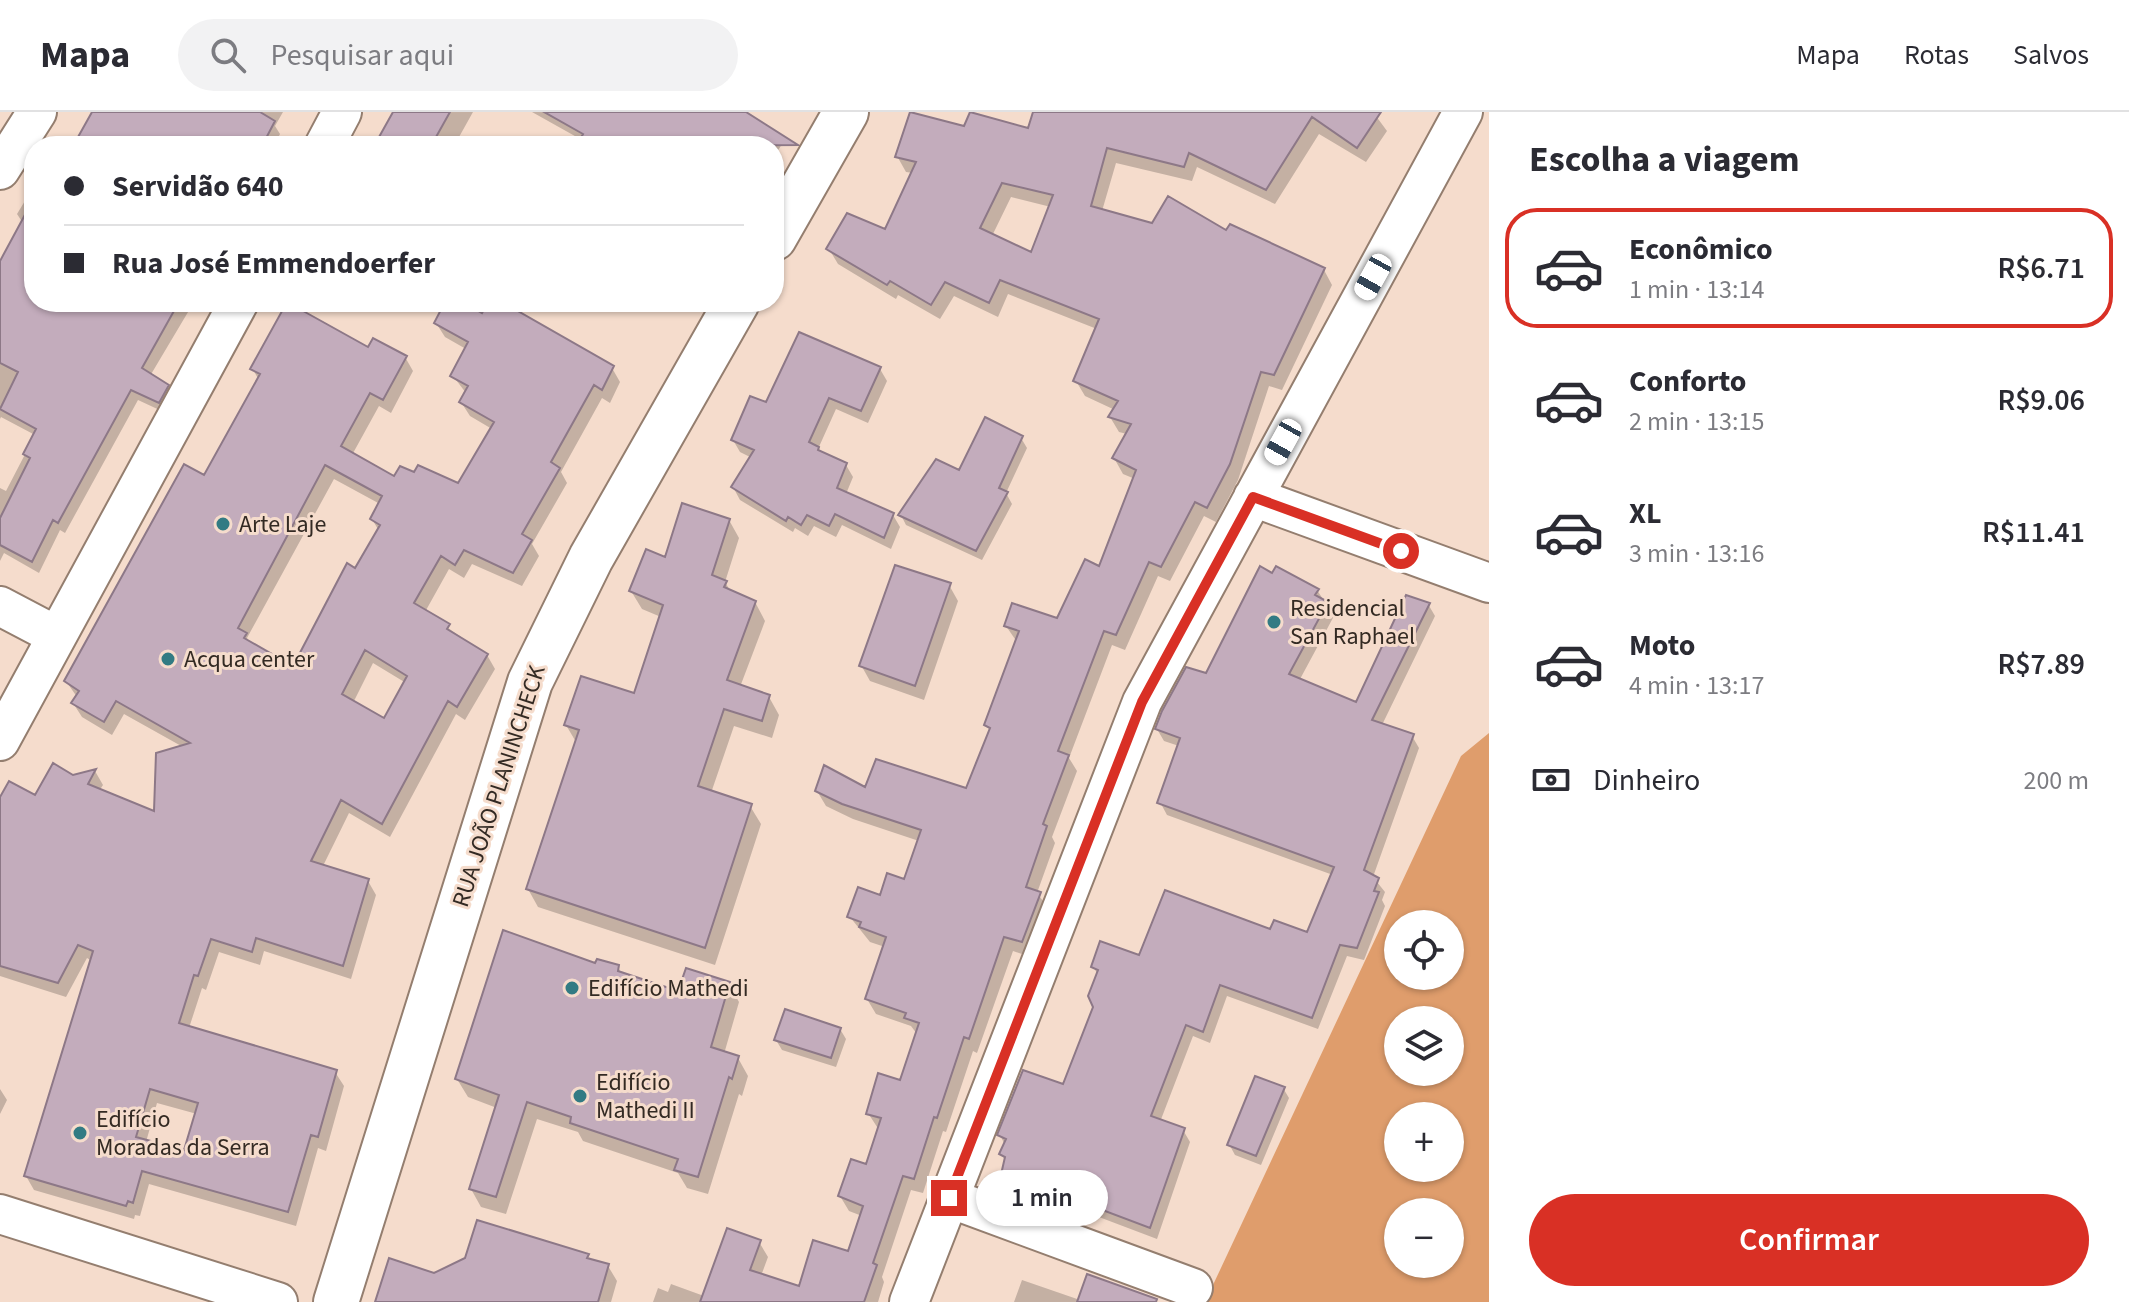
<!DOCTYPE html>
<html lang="pt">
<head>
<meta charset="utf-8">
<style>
  body { margin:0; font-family:"Source Sans 3",sans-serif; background:#f2f2f3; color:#2b2b33; height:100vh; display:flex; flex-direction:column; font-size:30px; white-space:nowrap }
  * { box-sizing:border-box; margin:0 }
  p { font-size:26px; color:#7c7c81 }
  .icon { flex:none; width:44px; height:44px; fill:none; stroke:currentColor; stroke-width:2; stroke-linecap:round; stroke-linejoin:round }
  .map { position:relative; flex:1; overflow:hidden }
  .drawer { display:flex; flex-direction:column; background:#fff; width:640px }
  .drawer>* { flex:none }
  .banner { position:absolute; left:24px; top:24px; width:760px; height:176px; border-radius:32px; box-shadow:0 2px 6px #0004; display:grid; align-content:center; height:176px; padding:0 40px; background:#fff }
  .controls { position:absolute; left:1384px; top:798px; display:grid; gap:16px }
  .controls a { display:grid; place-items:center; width:80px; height:80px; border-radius:50%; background:#fff; box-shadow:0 2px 6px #0004; font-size:40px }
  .end { position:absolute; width:36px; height:36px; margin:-18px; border:10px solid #d93025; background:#fff; box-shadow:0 0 0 4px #fff }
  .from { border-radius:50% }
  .bubble { position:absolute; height:56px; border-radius:28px; background:#fff; box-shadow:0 2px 6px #0004; font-size:26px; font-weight:600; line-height:56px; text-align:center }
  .car { position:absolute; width:24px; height:48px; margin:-24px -12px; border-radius:10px; box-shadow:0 0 6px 2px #0007; background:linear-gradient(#fff 24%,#345 0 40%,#fff 0 76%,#345 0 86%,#fff 0) }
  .banner b { display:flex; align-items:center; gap:28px; height:76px; font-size:30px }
  .banner b+b { border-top:2px solid #e1e1e2 }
  .banner i { width:20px; height:20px; background:#2b2b33 }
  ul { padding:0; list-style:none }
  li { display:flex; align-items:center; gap:24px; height:120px; margin:0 16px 12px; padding:0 24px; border:4px solid transparent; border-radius:32px }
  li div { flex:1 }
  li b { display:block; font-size:30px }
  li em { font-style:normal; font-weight:600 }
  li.current { border-color:#d93025 }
  li>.icon { width:72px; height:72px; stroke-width:1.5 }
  h2 { padding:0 40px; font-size:36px; line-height:96px }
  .pay { display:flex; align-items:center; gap:20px; height:88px; padding:0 40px; font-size:30px }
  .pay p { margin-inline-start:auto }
  .action { display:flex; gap:16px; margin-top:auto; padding:16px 40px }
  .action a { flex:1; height:92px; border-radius:48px; background:#d93025; color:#fff; font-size:32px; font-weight:600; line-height:92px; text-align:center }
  header { display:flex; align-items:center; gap:48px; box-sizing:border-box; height:112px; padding:0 40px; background:#fff; border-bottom:2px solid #e1e1e2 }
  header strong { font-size:38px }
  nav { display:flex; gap:44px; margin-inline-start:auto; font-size:28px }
  .search { width:560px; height:72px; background:#f2f2f3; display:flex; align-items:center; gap:20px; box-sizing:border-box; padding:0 28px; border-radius:44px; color:#7c7c81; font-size:30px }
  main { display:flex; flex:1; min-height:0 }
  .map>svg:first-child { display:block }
  .forest { fill:#df9d6c; fill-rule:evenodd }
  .shadow { fill:#0003; fill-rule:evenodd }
  .building { fill:#c3acbc; stroke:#8d7887; stroke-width:2; fill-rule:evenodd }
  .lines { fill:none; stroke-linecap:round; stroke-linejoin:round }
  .minor-casing { stroke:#947e6f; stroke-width:42 }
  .secondary-casing { stroke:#947e6f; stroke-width:48 }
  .minor { stroke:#fff; stroke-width:38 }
  .secondary { stroke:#fff; stroke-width:44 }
  .route { stroke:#d93025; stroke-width:10 }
  .poi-dot { fill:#327b83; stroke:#f5dccc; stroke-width:3 }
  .labels { text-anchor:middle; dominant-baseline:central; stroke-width:6; stroke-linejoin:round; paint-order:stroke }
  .poi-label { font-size:24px; fill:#332a23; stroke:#f5dccc; text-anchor:start }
  .street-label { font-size:24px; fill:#332a23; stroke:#f5dccc }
</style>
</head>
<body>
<header>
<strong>Mapa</strong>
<div class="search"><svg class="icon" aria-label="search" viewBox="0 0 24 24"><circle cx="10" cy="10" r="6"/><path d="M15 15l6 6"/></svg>Pesquisar aqui</div>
<nav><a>Mapa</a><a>Rotas</a><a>Salvos</a></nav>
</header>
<main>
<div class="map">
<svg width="1489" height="1190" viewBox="0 0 1489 1190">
  <rect width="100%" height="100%" fill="#f5dccc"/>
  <!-- forest -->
  <path class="forest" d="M 1489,621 L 1489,1190 L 1205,1190 L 1461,644 ZM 1398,812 L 1450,812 L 1450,864 L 1398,864 ZM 1398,908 L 1450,908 L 1450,960 L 1398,960 ZM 1398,1004 L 1450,1004 L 1450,1056 L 1398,1056 ZM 1398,1100 L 1450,1100 L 1450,1152 L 1398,1152 Z"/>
  <!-- shadow -->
  <path class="shadow" d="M 94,0 L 283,0 L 275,14 L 280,22 L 274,34 L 74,34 Z
    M 394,0 L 473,0 L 454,34 L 376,34 Z
    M 532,0 L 742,0 L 782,32 L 774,45 L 774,34 L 578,34 L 582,28 Z
    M 912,0 L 965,16 L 1030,18 L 1035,0 L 1373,0 L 1387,19 L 1366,50 L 1319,22 L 1275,92 L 1197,55 L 1192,69 L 1116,51 L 1102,99 L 1153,114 L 1227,121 L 1324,158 L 1332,173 L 1282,278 L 1269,274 L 1238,368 L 1216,410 L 1204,404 L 1170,469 L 1158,464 L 1125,538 L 1112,533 L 1069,646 L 1077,659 L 1052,725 L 1055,731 L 1037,781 L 1049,797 L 1031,845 L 1013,839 L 977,941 L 973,939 L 946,1020 L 943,1019 L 923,1081 L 911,1078 L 882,1165 L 884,1170 L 878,1190 L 653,1190 L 658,1176 L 668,1180 L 671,1172 L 704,1184 L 759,1130 L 768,1145 L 761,1164 L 801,1177 L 849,1141 L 862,1104 L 849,1099 L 840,1084 L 868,1054 L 879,1018 L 868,1001 L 901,971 L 917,922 L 911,914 L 876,902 L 867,887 L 885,835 L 870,830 L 850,805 L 906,770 L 919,729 L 853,707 L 826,694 L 817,679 L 967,679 L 991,620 L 986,613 L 1017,530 L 1006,514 L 1058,508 L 1100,456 L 1135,367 L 1123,362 L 1114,346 L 1127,322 L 1119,320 L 1110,305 L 1115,298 L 1085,284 L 1076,269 L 1097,217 L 1008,182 L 998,205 L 954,184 L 940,207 L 898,183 L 896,187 L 838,152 L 829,137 L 886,120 L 913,61 L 906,60 L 897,44 ZM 1011,85 L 1051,95 L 1032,143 L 992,124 Z
    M 34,74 L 34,190 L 194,190 L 150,264 L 167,274 L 174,286 L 166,301 L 138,288 L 65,421 L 60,418 L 39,461 L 4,441 L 0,449 L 0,376 L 6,379 L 35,323 L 1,305 L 0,307 L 0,153 L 23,111 L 17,102 Z
    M 448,190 L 458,190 L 483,203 L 490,190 L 498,190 L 612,256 L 620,270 L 610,291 L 602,286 L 561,360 L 567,371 L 532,432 L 539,444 L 522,474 L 472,452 L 464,466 L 449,457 L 425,500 L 487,543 L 495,557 L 465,608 L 456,602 L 390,725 L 349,701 L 323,754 L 368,769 L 376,783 L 351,867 L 264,839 L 260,853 L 219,840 L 206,878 L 202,876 L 189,916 L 335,960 L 344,974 L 326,1039 L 318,1036 L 296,1114 L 149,1072 L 140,1104 L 135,1103 L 134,1107 L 34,1078 L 26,1064 L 92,849 L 87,846 L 66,885 L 0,864 L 0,690 L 35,686 L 73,665 L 95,659 L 103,673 L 99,679 L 156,702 L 183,635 L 124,602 L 112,623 L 82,605 L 73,591 L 77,585 L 66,569 L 205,365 L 259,268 L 252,256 L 369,237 L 405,245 L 413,259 L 391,301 L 379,294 L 352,343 L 395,367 L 415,363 L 459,373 L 492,317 L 470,304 L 461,290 L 466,281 L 453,264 L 466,237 L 445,225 L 436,211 ZM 334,367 L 380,392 L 372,407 L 379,419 L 294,557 L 251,533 L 247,526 ZM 373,551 L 406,571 L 385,609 L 353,591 ZM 157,991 L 197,1002 L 185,1041 L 146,1030 Z
    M 880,257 L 887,269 L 868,311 L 836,297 L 818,337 L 846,353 L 853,365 L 846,382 L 893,403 L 900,415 L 891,437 L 842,413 L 836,425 L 814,414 L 808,424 L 795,416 L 793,420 L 740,388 L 733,375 L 752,346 L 740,340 L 733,328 L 767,293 Z
    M 1021,326 L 1027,336 L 1006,381 L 1012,392 L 982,448 L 906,413 L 901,403 Z
    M 729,408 L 739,426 L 725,470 L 731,480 L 755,490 L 765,509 L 740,575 L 769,585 L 779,603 L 772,626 L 734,614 L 711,681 L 750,694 L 761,712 L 715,853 L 538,795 L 528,777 L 576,630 L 566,613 L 635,584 L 661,505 L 642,497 L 631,479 L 666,447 Z
    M 949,473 L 958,489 L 924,588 L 870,569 L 861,553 Z
    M 1317,478 L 1334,504 L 1299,569 L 1357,593 L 1428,492 L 1435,504 L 1382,613 L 1412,624 L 1419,636 L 1373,765 L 1385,780 L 1382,788 L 1385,794 L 1364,848 L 1347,844 L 1318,917 L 1227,884 L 1210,931 L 1193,924 L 1160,1010 L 1183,1018 L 1190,1030 L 1157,1127 L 1091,1102 L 1088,1110 L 1073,1103 L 1068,1115 L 1006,1092 L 999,1080 L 1006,1051 L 1002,1042 L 1005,1033 L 1000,1023 L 1064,975 L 1095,895 L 1098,863 L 1093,854 L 1272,820 L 1308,823 L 1333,763 L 1167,703 L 1160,690 L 1179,634 L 1164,629 L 1157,617 L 1207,564 Z
    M 596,854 L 618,855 L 622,863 L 680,881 L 729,872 L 739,890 L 724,942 L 738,946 L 748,964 L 742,984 L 739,982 L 708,1082 L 687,1076 L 678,1061 L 583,1029 L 578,1020 L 537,1007 L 506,1102 L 481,1095 L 471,1077 L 497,996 L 468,985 L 457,967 Z
    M 840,917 L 846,927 L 836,955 L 782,938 L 776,928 Z
    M 1283,976 L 1289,986 L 1261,1053 L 1235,1043 L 1229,1032 Z
    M 0,977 L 7,988 L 0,1002 Z
    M 587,1144 L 590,1149 L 608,1154 L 617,1169 L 611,1190 L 381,1190 L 434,1163 Z
    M 1022,1168 L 1080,1188 L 1129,1190 L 1014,1190 Z"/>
  <!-- building -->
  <path class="building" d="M 92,0 L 260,0 L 275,9 L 262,34 L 73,34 Z
    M 393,0 L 450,0 L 431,34 L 374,34 Z
    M 544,0 L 746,0 L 798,33 L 576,34 L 583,22 Z
    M 910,0 L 964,14 L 970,0 L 1028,16 L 1033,0 L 1381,0 L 1357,36 L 1312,5 L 1266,78 L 1189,41 L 1184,55 L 1107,36 L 1091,94 L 1152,111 L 1168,84 L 1226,118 L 1230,112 L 1325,156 L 1274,263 L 1261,260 L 1230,352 L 1207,396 L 1195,390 L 1161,455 L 1149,450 L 1116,523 L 1104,519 L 1058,639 L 1069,643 L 1043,712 L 1047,714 L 1026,775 L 1041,780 L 1022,830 L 1004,825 L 969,927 L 964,925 L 937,1006 L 934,1005 L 914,1067 L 903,1064 L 873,1151 L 877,1153 L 864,1190 L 700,1190 L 727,1116 L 761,1128 L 750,1158 L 799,1174 L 813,1128 L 848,1139 L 863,1094 L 838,1084 L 851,1047 L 866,1052 L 881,1006 L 866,1002 L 878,961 L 900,968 L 919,911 L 904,906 L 906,901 L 865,887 L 886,825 L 859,815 L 861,810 L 847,805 L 858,775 L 880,783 L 887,761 L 904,767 L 921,718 L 842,692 L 815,679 L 824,653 L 865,675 L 876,647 L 966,676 L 990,616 L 984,613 L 1019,519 L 1004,514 L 1012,491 L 1057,506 L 1085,447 L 1099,454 L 1136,358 L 1112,346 L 1131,312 L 1108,305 L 1118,289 L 1073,269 L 1099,207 L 1000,168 L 989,191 L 945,170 L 931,193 L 890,169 L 887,173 L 826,137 L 847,101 L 885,117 L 916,50 L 895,45 ZM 1002,71 L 1053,83 L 1031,140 L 980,116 Z
    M 34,86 L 34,190 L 179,190 L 142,256 L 169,273 L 159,291 L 131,278 L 58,411 L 53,408 L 32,450 L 0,433 L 0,406 L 30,346 L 23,342 L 36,317 L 0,297 L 18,260 L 0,251 L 0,149 Z
    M 287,190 L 368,235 L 373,226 L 407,244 L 383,288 L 370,281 L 341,334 L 394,364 L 400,354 L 414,360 L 418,353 L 458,371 L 494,310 L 459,290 L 468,274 L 450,264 L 468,230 L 434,211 L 445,190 L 463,190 L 482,201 L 488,190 L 502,190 L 614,254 L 602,278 L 594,273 L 551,350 L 560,356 L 522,422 L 532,428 L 513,461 L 464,438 L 455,453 L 441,444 L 414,491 L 450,512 L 447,517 L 488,542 L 457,595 L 448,589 L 382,712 L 341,688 L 311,749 L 369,767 L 343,854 L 256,826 L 252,840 L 211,827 L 198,864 L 194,863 L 179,911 L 337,958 L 318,1025 L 311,1023 L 288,1100 L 142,1059 L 133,1091 L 128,1089 L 126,1094 L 24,1064 L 93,839 L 78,833 L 58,871 L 0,854 L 0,685 L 9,669 L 35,683 L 53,651 L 73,663 L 96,657 L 88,672 L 154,699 L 156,641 L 190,631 L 116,589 L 104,610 L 71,591 L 79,579 L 64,569 L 184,352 L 204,363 L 260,262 L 250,257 ZM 325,353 L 382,384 L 370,407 L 380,413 L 355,456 L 347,451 L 293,554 L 244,526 L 247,521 L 238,516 ZM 365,538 L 407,564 L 384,606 L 342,582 ZM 150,977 L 198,991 L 184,1038 L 136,1025 Z
    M 799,220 L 881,255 L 861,299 L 829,286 L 809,330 L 819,335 L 818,338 L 847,351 L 837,376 L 894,401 L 884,426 L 835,402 L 829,414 L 807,403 L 801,413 L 788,405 L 786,409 L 731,375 L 754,338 L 731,328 L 750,284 L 766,290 Z
    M 985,305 L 1023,324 L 999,376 L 1008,380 L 976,439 L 898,403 L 936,347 L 959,358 Z
    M 682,391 L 730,407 L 712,463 L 727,469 L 724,475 L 756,489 L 727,568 L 770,583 L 762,609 L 724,597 L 698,674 L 752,692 L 705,836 L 526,777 L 579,618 L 564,613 L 581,564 L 634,581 L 663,493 L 629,479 L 646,437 L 665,445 Z
    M 895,453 L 951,471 L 915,574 L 859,554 Z
    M 1260,454 L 1272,461 L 1276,454 L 1319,477 L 1315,483 L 1328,490 L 1289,562 L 1356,590 L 1406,483 L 1430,491 L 1372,608 L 1414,622 L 1364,758 L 1379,766 L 1374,779 L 1379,780 L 1357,836 L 1340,833 L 1312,906 L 1220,873 L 1203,920 L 1186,913 L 1151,1004 L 1185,1016 L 1150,1116 L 1084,1091 L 1081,1099 L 1066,1092 L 1061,1104 L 997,1080 L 1005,1045 L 999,1042 L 1006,1027 L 997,1023 L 1023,958 L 1063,972 L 1093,895 L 1088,884 L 1098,858 L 1091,855 L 1100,829 L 1139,843 L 1165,778 L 1270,817 L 1274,808 L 1307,820 L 1334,755 L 1157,691 L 1180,626 L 1155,617 L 1162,599 L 1186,555 L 1206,561 Z
    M 503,818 L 595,851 L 597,847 L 619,853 L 618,859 L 678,879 L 686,856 L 730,870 L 711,935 L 739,944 L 732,967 L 729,965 L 698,1065 L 674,1058 L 678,1047 L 570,1011 L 571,1005 L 527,990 L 496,1085 L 469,1077 L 499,983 L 455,967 Z
    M 785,897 L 841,916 L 831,946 L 774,928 Z
    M 1255,964 L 1285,975 L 1256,1044 L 1227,1033 Z
    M 477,1108 L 589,1142 L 587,1146 L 609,1152 L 598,1190 L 375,1190 L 389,1146 L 434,1161 L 465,1146 Z
    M 1087,1162 L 1157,1187 L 1156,1190 L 1077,1190 Z"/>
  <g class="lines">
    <!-- minor casing -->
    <g class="minor-casing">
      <path id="minor" d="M 324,34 L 342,0
        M 0,58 L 37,0
        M 1253,385 L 1489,471
        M 0,494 L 57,524
        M 0,629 L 239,190
        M 949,1086 L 1193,1176
        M 0,1102 L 278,1190
        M 909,1190 L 1142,590 L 1463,0"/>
    </g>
    <!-- secondary casing -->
    <g class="secondary-casing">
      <path id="secondary" d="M 774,126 L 846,0
        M 336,1190 L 530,570 L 591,446 L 737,190"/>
    </g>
    <!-- minor -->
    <use href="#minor" class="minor"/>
    <!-- secondary -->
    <use href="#secondary" class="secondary"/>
  </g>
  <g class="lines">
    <!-- route -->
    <path class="route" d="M 949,1086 L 1142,590 L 1253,385 L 1401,439"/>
  </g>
  <!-- markers -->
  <g class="poi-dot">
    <circle cx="223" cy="412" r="8"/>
    <circle cx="1274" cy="510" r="8"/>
    <circle cx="168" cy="547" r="8"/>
    <circle cx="572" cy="876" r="8"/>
    <circle cx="580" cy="984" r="8"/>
    <circle cx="80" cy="1021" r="8"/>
  </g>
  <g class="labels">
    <!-- poi labels -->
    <g class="poi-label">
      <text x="239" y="412">Arte Laje</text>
      <text x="1290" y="496">Residencial<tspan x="1290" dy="28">San Raphael</tspan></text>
      <text x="184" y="547">Acqua center</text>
      <text x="588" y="876">Edifício Mathedi</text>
      <text x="596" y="970">Edifício<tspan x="596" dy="28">Mathedi II</tspan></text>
      <text x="96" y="1007">Edifício<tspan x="96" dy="28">Moradas da Serra</tspan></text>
    </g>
    <!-- street labels -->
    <g class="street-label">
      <text transform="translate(499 674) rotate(-72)">RUA JOÃO PLANINCHECK</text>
    </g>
  </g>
</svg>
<div class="controls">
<a><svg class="icon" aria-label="locate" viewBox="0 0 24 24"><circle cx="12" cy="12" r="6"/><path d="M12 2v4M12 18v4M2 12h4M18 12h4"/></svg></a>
<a><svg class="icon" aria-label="layers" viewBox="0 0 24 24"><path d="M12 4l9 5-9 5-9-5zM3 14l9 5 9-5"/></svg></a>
<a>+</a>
<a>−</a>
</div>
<i class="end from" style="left:1401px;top:439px"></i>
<i class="end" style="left:949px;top:1086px"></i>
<div class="bubble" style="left:976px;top:1058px;width:132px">1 min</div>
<i class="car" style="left:1373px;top:165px;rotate:209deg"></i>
<i class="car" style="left:1283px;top:330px;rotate:209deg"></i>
<div class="banner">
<b><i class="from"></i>Servidão 640</b>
<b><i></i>Rua José Emmendoerfer</b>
</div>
</div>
<section class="drawer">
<h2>Escolha a viagem</h2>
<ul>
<li class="current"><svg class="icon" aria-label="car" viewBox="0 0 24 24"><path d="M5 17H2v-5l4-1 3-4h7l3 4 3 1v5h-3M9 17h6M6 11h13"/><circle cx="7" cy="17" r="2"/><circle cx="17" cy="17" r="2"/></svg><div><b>Econômico</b><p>1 min · 13:14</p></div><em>R$6.71</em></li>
<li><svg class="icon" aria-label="car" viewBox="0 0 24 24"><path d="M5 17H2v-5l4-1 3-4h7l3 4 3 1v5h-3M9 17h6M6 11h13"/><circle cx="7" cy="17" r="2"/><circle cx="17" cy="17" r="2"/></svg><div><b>Conforto</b><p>2 min · 13:15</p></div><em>R$9.06</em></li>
<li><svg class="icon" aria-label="car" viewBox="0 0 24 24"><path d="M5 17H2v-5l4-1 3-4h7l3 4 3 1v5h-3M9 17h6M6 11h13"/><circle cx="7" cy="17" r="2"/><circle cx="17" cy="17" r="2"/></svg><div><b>XL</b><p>3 min · 13:16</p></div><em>R$11.41</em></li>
<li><svg class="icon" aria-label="car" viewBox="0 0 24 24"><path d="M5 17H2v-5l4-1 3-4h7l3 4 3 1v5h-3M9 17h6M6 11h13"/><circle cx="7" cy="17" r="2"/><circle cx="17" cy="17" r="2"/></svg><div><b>Moto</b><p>4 min · 13:17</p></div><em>R$7.89</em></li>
</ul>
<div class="pay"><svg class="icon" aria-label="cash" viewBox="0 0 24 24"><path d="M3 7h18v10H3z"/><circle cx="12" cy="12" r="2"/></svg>Dinheiro<p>200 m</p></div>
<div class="action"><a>Confirmar</a></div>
</section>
</main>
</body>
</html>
